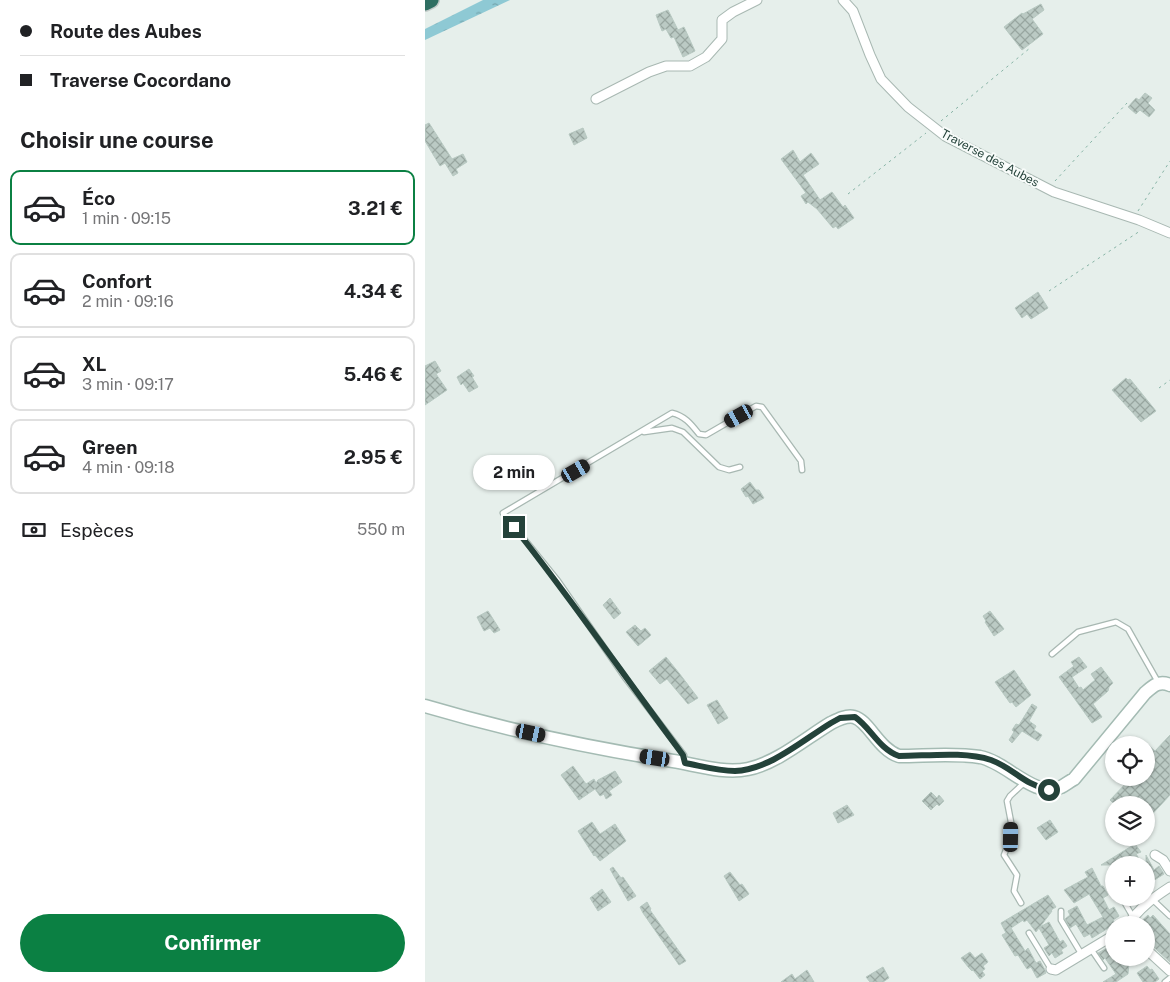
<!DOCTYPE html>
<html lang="fr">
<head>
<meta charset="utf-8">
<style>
  body { margin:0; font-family:"Public Sans",sans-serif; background:#f2f2f2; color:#202124; height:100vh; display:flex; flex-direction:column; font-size:19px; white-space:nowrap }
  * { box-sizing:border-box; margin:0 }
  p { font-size:16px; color:#757577 }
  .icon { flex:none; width:28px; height:28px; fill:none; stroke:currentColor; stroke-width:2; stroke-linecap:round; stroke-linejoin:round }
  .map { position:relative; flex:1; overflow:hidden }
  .panel { display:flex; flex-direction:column; background:#fff; width:425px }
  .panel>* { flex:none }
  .hud { display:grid; align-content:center; height:110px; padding:0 20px; background:#fff }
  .tools { position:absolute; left:680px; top:736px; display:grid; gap:10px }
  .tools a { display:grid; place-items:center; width:50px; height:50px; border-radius:50%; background:#fff; box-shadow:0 1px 4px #0004; font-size:25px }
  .end { position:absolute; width:22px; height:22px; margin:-11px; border:6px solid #24423a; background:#fff; box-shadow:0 0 0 2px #fff }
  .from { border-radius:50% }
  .bubble { position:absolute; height:35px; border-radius:18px; background:#fff; box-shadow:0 1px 4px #0004; font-size:16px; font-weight:700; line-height:35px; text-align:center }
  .car { position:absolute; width:15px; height:30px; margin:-15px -8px; border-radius:6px; box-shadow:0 0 4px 1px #0007; background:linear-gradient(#222 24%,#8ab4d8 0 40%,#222 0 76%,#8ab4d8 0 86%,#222 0) }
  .hud b { display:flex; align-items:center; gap:18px; height:48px; font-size:19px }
  .hud b+b { border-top:1px solid #e0e0e0 }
  .hud i { width:12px; height:12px; background:#202124 }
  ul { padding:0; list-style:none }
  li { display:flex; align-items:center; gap:15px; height:75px; margin:0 10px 8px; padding:0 10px; border:2px solid #e0e0e0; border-radius:10px }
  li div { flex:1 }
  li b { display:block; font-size:19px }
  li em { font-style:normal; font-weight:700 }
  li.on { border-color:#0b8043 }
  li>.icon { width:45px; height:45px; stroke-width:1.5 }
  h2 { padding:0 20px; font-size:22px; line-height:60px }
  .pay { display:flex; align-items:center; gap:12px; height:55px; padding:0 20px; font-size:19px }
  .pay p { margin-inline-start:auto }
  .action { display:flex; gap:10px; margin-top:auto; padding:10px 20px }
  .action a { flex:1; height:58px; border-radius:30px; background:#0b8043; color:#fff; font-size:20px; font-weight:700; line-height:58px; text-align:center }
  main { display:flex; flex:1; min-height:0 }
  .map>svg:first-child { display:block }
  .water { fill:url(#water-ripples) }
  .building { fill:url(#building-cross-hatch); stroke:#b8c9c2 }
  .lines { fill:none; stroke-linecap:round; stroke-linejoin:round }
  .lane-casing { stroke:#a8b8b2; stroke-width:7 }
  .street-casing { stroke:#a8b8b2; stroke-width:11 }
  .secondary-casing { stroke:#a4bbb3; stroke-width:15 }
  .highway-casing { stroke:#c2cac8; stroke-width:18 }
  .path { stroke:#86b3a5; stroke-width:1; stroke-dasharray:2.5 4; stroke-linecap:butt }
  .lane { stroke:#fff; stroke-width:4.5 }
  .street { stroke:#fff; stroke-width:9 }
  .secondary { stroke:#fff; stroke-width:12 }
  .highway { stroke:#2f6f62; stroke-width:15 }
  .route { stroke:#24423a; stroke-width:6 }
  .labels { text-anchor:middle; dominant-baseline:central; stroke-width:4; stroke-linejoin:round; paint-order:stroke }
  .street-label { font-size:12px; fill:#24423a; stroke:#f7fbf9 }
</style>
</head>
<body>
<main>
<section class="panel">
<div class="hud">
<b><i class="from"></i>Route des Aubes</b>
<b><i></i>Traverse Cocordano</b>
</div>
<h2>Choisir une course</h2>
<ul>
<li class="on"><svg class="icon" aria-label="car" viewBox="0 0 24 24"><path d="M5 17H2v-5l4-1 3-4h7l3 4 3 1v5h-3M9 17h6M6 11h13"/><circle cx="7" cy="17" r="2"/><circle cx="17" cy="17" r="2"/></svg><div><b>Éco</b><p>1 min · 09:15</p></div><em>3.21 €</em></li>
<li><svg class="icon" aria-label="car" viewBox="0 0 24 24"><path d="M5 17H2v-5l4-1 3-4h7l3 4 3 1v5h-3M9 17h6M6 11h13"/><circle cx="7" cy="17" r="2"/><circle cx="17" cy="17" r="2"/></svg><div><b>Confort</b><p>2 min · 09:16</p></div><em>4.34 €</em></li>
<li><svg class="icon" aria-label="car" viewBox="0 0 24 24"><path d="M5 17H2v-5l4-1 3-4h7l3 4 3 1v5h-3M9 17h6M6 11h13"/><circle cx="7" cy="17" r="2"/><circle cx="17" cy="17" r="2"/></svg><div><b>XL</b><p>3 min · 09:17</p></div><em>5.46 €</em></li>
<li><svg class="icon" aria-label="car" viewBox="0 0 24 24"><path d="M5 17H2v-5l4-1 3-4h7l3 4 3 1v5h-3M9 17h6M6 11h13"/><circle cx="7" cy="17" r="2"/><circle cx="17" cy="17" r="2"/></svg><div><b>Green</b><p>4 min · 09:18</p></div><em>2.95 €</em></li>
</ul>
<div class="pay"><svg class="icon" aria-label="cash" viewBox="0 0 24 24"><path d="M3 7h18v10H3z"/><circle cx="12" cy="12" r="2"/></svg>Espèces<p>550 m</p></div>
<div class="action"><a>Confirmer</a></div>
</section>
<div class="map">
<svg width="745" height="982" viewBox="0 0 745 982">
  <defs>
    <pattern id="water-ripples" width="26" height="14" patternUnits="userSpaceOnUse" patternTransform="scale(1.25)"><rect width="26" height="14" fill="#8ec9d4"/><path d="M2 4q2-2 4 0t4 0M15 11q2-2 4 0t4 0" fill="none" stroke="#74a5ad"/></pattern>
    <pattern id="building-cross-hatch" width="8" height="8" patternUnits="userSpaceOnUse" patternTransform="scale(1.25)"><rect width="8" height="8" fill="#bbcac4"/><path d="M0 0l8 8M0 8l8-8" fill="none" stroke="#98a6a0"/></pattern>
  </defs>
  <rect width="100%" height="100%" fill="#e6efeb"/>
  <!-- water -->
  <path class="water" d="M 58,0 L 85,0 L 0,40 L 0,29 Z"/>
  <!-- building -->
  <path class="building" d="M 616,4 L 619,10 L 607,19 L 618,34 L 597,50 L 579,27 L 597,13 L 598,14 Z
    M 243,10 L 253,30 L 259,27 L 270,51 L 258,57 L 249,37 L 246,38 L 241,29 L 237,31 L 231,15 Z
    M 720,93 L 727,98 L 723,103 L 730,110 L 724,117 L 715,110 L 711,114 L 703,107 L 711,98 L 714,100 Z
    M 4,123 L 27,159 L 38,154 L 42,162 L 31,169 L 33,173 L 28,176 L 20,163 L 15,166 L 0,141 L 0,125 Z
    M 158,128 L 162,138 L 149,145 L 144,134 Z
    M 368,150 L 375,162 L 386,153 L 394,164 L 378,175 L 395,200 L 407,192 L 418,207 L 420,205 L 429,218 L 413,229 L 411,226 L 408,228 L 392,209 L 383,202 L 381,204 L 376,196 L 381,193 L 356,159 Z
    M 613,292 L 623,308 L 606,319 L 602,314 L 597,318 L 590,308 Z
    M 10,361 L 16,371 L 11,374 L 22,390 L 0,405 L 0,366 Z
    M 44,369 L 49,376 L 47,377 L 53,387 L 44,392 L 38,383 L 36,385 L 32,377 Z
    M 701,378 L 703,380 L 705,379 L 731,411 L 716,422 L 687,390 Z
    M 325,482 L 331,490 L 334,490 L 339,498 L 328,504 L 323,496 L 321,497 L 316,489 Z
    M 185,598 L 196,613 L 189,619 L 178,605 Z
    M 63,611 L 75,630 L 69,633 L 65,628 L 59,631 L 52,617 Z
    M 565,611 L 579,629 L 569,636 L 560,622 L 561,621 L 558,616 Z
    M 210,625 L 216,631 L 220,628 L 226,635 L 213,646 L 201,632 Z
    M 241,657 L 254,673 L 273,698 L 263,704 L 242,679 L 235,684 L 224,671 Z
    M 654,657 L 662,667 L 647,677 L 654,688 L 656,687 L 658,690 L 670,680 L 666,674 L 676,667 L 688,683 L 684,687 L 683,691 L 668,704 L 677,717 L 667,723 L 634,677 L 649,666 L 646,662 Z
    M 589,670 L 606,695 L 591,707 L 587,702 L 585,703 L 570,682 Z
    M 292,700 L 303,718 L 293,724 L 282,705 Z
    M 607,704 L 612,707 L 604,721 L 611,726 L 609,730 L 617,735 L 613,741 L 597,731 L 587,743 L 584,740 L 589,732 L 587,730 L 591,724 L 594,725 Z
    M 745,735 L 745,795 L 721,821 L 721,805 L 690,805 L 685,800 L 706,778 L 721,778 L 721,743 L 730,751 Z
    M 148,766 L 161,784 L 169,779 L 171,783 L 173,780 L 190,771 L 197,782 L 184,791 L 187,795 L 181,799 L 179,794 L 175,796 L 170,789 L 154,800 L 136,775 Z
    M 506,792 L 512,798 L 514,795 L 519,801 L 514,806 L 512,804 L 506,810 L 497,801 Z
    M 422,805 L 429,815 L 413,823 L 408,813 Z
    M 625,820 L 633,832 L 621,840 L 612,828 Z
    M 167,822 L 175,834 L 190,824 L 201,841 L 175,861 L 170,855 L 169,856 L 153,831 Z
    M 710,844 L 716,852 L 711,854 L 718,865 L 676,865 Z
    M 721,855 L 729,870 L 734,866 L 739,874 L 728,881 L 726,875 L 721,878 Z
    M 188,867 L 196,878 L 198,877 L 211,896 L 203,901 L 185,869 Z
    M 667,868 L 676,886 L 678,886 L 683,895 L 678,898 L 684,910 L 689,907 L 694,916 L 688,920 L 690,924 L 667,938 L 665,934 L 659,937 L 651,924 L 645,928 L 640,919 L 645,915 L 643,911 L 652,906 L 662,925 L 678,917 L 664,894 L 649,903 L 639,890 L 663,877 L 660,872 Z
    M 305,872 L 315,885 L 317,884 L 324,894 L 314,901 L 299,876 Z
    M 177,889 L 186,902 L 173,911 L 165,898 Z
    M 623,895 L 631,907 L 626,910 L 627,911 L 615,927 L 624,922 L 635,942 L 638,940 L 642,946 L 636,950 L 638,953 L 630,958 L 627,953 L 624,956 L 619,948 L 624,945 L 614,928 L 611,932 L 602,920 L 599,922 L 598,920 L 586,928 L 600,951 L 603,948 L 611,963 L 615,961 L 620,970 L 621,973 L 612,978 L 606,967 L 602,969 L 593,955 L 590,956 L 577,935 L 581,933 L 576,923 Z
    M 222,902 L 226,909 L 225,910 L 261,961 L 254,965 L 218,913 L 215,907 Z
    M 723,915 L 725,918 L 728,915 L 745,934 L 745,962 L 721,940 L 721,925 L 712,925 Z
    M 689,944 L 689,958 L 697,958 L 699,960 L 701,958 L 704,963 L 703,974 L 691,982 L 678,982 L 691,974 L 680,958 L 678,960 L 673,953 Z
    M 545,952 L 550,958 L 557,953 L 563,962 L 558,966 L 560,969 L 557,971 L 560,975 L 555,979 L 548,970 L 547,971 L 544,968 L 536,958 Z
    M 722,966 L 725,970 L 727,969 L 734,979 L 730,982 L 718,982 L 712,973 Z
    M 458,967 L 464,978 L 458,982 L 445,982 L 441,977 Z
    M 382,970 L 389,982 L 356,982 L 367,974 L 370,979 Z"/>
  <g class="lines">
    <!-- lane casing -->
    <g class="lane-casing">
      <path id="lane" d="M 219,432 L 247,428 L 258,432 L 294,467 L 304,470 L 315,467
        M 627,654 L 653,632 L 691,622 L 703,629 L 733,682
        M 260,762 L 259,755 L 201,679 L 133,581 L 78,513 L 247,413 C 260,416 266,424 274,434 L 281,435 L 331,406 L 337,407 L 376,461 L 377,470
        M 687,882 L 689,884
        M 697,898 L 708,917
        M 727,899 L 745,916
        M 596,903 L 589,891 L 592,875 L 579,855 L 586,837 L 586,822 L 582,801 L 585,796 L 600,782
        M 636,911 L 636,920 L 657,955
        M 604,933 L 626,969
        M 666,949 L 679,968
        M 740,982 L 745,978"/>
    </g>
    <!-- street casing -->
    <g class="street-casing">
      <path id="street" d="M 418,0 L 428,11 L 445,55 L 456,79 L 483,107 L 520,136 L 629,192 L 714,220 L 745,233
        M 171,99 L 224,72 L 241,66 L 265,66 L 281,57 L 297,39 L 297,20 L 308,12 L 332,0
        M 730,855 L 738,860 L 745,871
        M 703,925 C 714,908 728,898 745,887
        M 721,949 L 745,971
        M 626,969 L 631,970 L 689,935"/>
    </g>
    <!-- secondary casing -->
    <g class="secondary-casing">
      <path id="secondary" d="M 0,706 C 81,730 165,748 248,761 C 272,765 299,774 323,769 C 352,763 381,738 406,723 C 412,720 421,715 429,717 C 444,721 453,749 474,756 C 500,756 529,753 555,757 C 582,762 609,799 636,787 C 640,785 645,781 649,779 L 720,693 C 728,686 734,680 745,685"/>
    </g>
    <!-- highway casing -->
    <g class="highway-casing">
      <path id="highway" d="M 0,3 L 6,0"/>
    </g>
    <!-- path -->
    <path class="path" d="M 516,121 L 605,48
      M 630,181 L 702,103
      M 423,194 L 501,133
      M 713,211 L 745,161
      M 624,291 L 715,231
      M 734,388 L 745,380"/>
    <!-- lane -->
    <use href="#lane" class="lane"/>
    <!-- street -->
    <use href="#street" class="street"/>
    <!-- secondary -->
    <use href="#secondary" class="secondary"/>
    <!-- highway -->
    <use href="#highway" class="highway"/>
  </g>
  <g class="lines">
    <!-- route -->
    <path class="route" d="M 89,527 C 148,601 201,679 258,755 L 260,763 C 276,766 293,771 310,771 C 344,770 378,740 406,723 L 415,718 L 430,717 C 446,728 454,749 474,756 C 502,756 539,751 566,760 C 588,768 598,784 624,790"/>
  </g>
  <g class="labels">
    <!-- street labels -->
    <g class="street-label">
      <text transform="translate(565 158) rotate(28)">Traverse des Aubes</text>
    </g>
  </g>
</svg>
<div class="tools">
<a><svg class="icon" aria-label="locate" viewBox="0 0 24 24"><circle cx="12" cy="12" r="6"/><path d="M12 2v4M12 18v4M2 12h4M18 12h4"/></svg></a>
<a><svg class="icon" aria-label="layers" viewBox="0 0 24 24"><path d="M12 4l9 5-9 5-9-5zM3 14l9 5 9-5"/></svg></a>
<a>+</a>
<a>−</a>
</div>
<i class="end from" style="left:624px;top:790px"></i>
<i class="end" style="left:89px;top:527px"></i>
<div class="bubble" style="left:48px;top:455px;width:82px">2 min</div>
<i class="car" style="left:314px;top:416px;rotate:241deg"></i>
<i class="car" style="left:151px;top:471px;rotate:60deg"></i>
<i class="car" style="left:106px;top:733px;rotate:102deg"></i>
<i class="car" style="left:230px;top:758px;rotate:279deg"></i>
<i class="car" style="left:586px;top:837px;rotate:1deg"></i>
</div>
</main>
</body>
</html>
